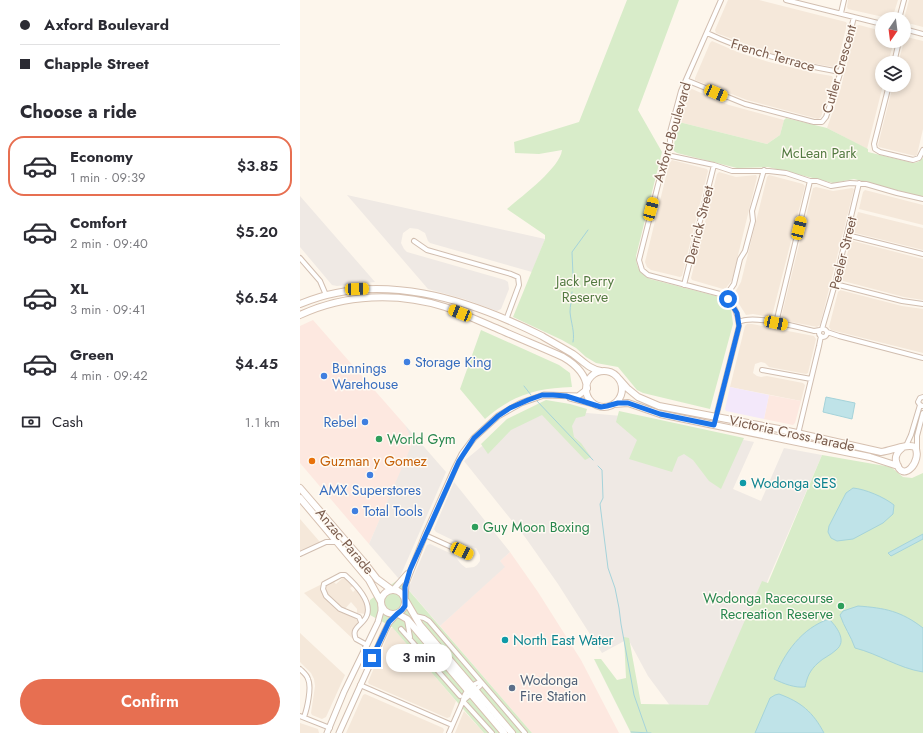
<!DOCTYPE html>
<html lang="en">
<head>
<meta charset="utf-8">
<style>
  body { margin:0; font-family:Jost,sans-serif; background:#f7f7f7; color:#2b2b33; height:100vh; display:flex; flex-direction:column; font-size:15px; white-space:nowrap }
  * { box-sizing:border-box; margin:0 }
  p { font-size:13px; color:#7c7c81 }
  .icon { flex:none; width:22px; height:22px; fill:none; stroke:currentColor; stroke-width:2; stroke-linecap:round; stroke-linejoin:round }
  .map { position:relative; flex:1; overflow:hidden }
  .sheet { display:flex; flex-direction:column; background:#fff; width:300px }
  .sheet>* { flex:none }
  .guide { display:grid; align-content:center; height:88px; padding:0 20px; background:#fff }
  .needle { width:26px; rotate:194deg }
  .controls { position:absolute; left:575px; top:12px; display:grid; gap:8px }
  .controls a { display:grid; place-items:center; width:36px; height:36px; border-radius:50%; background:#fff; box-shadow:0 2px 6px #0003; font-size:20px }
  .end { position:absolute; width:18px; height:18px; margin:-9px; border:5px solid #1a73e8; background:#fff; box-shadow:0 0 0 2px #fff }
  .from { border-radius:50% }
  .bubble { position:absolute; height:28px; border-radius:14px; background:#fff; box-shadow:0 2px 6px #0003; font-size:13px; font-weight:600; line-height:28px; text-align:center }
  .car { position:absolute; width:12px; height:24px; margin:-12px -6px; border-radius:5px; box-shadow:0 0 3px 1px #0007; background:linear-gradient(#f5c518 24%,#345 0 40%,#f5c518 0 76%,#345 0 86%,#f5c518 0) }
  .guide b { display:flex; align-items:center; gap:14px; height:38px; font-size:15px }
  .guide b+b { border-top:1px solid #e1e1e2 }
  .guide i { width:10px; height:10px; background:#2b2b33 }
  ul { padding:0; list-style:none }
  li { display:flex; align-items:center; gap:12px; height:60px; margin:0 8px 6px; padding:0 12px; border:2px solid transparent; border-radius:16px }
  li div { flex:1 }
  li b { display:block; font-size:15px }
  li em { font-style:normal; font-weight:600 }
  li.on { border-color:#e76f51 }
  li>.icon { width:36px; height:36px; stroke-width:1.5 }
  h2 { padding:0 20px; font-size:18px; line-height:48px }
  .pay { display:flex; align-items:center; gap:10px; height:44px; padding:0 20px; font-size:15px }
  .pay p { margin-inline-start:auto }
  .button { display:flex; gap:8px; margin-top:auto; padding:8px 20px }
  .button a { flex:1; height:46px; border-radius:24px; background:#e76f51; color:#fff; font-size:16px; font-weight:600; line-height:46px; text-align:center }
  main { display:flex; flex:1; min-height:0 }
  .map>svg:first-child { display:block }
  .residential { fill:#f5e8da }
  .commercial { fill:#fde8e0 }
  .industrial { fill:#efe9e4 }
  .education { fill:#f3e8fa }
  .green { fill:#d8ecc9 }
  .water { fill:#bfe3e8; stroke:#a5d3da }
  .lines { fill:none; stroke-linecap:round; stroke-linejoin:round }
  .stream { stroke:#a5d3da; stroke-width:1 }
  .minor-casing { stroke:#d1beb0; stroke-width:6 }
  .tertiary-casing { stroke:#d1beb0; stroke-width:7 }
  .secondary-casing { stroke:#d6c0b0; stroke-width:8 }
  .minor { stroke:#fff; stroke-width:4 }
  .tertiary { stroke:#fff; stroke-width:5 }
  .secondary { stroke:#fff; stroke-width:6 }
  .route { stroke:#1a73e8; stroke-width:5 }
  .shop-dot { fill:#3f7fe0; stroke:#fffaf3; stroke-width:1.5 }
  .leisure-dot { fill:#2e9e5b; stroke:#fffaf3; stroke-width:1.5 }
  .food-dot { fill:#e8710a; stroke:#fffaf3; stroke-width:1.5 }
  .culture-dot { fill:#0f9aa8; stroke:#fffaf3; stroke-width:1.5 }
  .service-dot { fill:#5c6f8a; stroke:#fffaf3; stroke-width:1.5 }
  .labels { text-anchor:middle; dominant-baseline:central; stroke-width:3; stroke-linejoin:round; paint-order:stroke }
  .street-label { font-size:14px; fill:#7a5c4d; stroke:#fffaf3 }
  .park-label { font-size:14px; fill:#537a41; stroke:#fffaf3 }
  .shop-label { font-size:14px; fill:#366cbe; stroke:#fffaf3; text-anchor:start }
  .leisure-label { font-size:14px; fill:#27864d; stroke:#fffaf3; text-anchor:start }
  .food-label { font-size:14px; fill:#c56008; stroke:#fffaf3; text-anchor:start }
  .culture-label { font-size:14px; fill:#0d838f; stroke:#fffaf3; text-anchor:start }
  .service-label { font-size:14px; fill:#4e5e75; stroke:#fffaf3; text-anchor:start }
</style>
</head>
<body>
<main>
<section class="sheet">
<div class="guide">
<b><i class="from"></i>Axford Boulevard</b>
<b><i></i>Chapple Street</b>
</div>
<h2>Choose a ride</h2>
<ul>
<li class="on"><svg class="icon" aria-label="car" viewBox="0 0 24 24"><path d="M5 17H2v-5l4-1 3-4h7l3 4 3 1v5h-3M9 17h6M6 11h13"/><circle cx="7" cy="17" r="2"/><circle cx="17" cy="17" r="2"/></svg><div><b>Economy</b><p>1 min · 09:39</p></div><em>$3.85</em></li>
<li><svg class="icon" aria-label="car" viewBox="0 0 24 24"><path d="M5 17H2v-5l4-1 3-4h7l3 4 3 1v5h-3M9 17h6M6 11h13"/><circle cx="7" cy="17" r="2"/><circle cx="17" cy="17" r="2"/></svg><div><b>Comfort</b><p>2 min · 09:40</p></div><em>$5.20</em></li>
<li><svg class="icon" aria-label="car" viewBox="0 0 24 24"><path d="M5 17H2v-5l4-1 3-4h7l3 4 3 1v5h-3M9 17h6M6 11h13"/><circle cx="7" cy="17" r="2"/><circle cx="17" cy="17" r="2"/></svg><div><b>XL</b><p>3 min · 09:41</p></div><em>$6.54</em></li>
<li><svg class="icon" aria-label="car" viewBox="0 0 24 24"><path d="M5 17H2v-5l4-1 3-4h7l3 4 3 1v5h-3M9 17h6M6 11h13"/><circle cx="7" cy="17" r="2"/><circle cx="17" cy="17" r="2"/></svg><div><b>Green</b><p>4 min · 09:42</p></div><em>$4.45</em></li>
</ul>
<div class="pay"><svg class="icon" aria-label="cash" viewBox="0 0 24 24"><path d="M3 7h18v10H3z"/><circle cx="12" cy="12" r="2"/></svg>Cash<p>1.1 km</p></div>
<div class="button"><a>Confirm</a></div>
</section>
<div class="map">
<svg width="623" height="733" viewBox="0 0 623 733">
  <rect width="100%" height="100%" fill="#fdf6ec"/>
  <!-- residential -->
  <path class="residential" d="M 428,0 L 459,0 L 546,22 L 547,24 L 537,65 L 534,67 L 516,64 L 470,53 L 416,33 L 415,30 Z
    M 548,0 L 598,0 L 592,19 L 548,9 L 547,7 Z
    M 609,0 L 623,0 L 623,27 L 604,22 L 604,19 Z
    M 559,25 L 582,31 L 582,41 L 594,41 L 588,63 L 582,63 L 583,85 L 567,149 L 527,128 L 540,91 L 556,26 Z
    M 607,37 L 623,41 L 623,129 L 617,155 L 615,156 L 579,147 L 578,145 L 593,85 L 604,85 L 604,63 L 598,63 L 605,38 Z
    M 412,41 L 440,53 L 469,62 L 514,73 L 532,76 L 533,78 L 521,117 L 518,119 L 447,100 L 395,80 L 395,78 L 410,43 Z
    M 392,89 L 429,105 L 484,120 L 480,135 L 467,144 L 379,122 L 385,100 L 389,90 Z
    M 372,160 L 407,169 L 408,171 L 382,276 L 380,277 L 351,270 L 347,267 L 345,262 L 369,164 Z
    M 419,172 L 436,177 L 456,175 L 457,177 L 432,280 L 426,288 L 423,289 L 392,280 L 391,278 L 417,174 Z
    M 469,175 L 503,184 L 505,186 L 472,316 L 470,317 L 453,314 L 446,315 L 434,296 L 434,294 L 441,282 L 467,177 Z
    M 516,187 L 533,191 L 552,188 L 554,189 L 520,325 L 517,327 L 482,320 L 481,318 L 513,188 Z
    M 565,190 L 623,205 L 623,225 L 559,209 L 563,192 Z
    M 558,212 L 623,228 L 623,250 L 555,233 L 553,230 Z
    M 553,241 L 623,259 L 623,300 L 604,297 L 543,281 L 541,279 L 550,243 Z
    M 540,290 L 602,306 L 623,309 L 623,353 L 531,330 L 529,327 L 538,292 Z
    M 447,324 L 452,324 L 514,336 L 516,339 L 508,373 L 506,374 L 469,367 L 465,363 L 461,362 L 455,364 L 453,373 L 457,376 L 461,377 L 467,376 L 503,383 L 505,385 L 501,401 L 430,387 L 445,326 Z
    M 0,519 L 20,542 L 0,552 Z
    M 44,577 L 47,578 L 53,586 L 50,588 L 53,592 L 56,589 L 64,599 L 67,604 L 66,614 L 57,613 L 57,609 L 51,602 L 44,610 L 28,595 L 25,590 L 25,587 L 27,584 L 33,581 L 36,584 Z
    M 22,584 L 21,588 L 25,598 L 40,612 L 52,615 L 57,620 L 58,622 L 53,632 L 54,640 L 4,593 Z
    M 91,628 L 93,628 L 156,701 L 150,717 L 147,718 L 69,684 L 68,682 Z
    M 0,633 L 45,675 L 26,717 L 22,719 L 12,715 L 11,713 L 15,686 L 14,679 L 11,673 L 0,662 Z
    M 65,694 L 143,728 L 144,730 L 143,733 L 46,733 L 63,695 Z
    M 164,711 L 184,733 L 155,733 Z
    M 0,723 L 18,729 L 19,733 L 0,733 Z"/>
  <!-- commercial -->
  <path class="commercial" d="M 13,320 L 105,425 L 114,442 L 69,544 L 0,463 L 0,326 Z
    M 469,395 L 501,401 L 495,423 L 493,425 L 464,419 Z
    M 210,552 L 238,592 L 281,660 L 319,733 L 232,733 L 140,626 L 204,567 L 200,561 Z"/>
  <!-- industrial -->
  <path class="industrial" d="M 47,195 L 245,239 L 232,272 L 130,243 L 128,241 L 125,233 L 118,229 L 110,228 L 103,233 L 101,243 L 104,249 L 107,252 L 205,280 L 208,282 L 209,289 L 201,309 L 197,311 L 164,299 L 128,289 Z
    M 0,196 L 75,282 L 37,286 L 32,285 L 0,247 Z
    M 241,409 L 322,416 L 454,442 L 433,489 L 461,501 L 484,448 L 522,455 L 409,716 L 371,707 L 348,676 L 328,639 L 302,653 L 258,584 L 225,537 L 164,461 L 215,419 Z
    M 105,425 L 146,472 L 99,579 L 69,544 L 113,442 Z
    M 154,482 L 210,552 L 200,561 L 205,567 L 140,626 L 108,589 L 127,545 L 130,544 L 154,555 L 161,564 L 166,568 L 174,567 L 177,565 L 180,561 L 180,555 L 176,548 L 163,545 L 136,532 L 134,529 Z"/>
  <!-- education -->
  <path class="education" d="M 430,387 L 469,395 L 464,419 L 426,411 L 425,409 Z"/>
  <!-- green -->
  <path class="green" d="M 327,0 L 379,0 L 338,110 L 362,152 L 336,256 C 336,267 340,274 350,279 L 416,296 L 431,309 L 433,324 L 410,409 L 343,393 L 337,390 L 318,367 L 296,363 L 286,357 L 276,348 L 262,340 L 213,317 L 245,239 L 245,235 L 207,209 C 222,196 260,168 262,150 L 239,154 L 215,153 L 214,142 L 279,122 Z
    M 486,118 L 527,128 L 568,149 L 568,152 L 613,163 L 618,162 L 623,158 L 623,197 L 554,179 L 533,183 L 468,167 L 437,168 L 377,153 L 374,151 L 373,149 L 379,122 L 467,144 L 480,135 L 484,120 Z
    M 181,330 L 259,365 L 270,373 L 272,387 C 237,388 212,395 185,419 L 160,389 Z
    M 246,400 L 270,404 L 287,409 L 285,416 L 276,418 L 272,426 L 274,437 L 281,443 L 291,457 L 285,460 L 242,415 L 211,430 L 188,454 L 181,444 L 207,419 Z
    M 319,411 L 444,438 L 421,489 L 409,481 L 393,460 L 384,454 L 378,457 L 372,472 L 329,459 L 337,440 L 316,422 Z
    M 522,455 L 591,467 L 603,477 L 612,478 L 623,473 L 623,733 L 331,733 L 294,659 L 301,659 L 317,680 L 326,678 L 324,637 L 329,638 L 341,704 L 408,705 L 462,581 L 468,583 Z
    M 99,579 L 232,733 L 184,733 L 92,627 L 70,615 L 70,600 Z"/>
  <!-- water -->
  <path class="water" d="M 526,397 L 555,403 L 552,419 L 523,412 Z
    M 553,488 C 565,489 584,497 594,505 L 593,514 L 583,523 L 553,539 L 537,541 L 531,538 L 528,532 L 529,526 L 546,493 Z
    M 623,534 L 623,539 L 591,556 L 588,553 Z
    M 558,606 C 585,608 601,611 623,628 L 623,672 C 598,668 579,654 555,648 C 551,636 544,627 540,615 L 543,611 Z
    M 529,619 C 536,626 548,641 536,650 C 531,655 523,658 518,663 C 510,670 507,677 505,687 C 495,688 484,684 474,679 C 484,653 502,628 529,619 Z
    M 479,694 C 501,702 513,712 524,733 L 455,733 L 470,698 L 475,695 Z"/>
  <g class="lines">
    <!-- stream -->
    <path class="stream" d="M 272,288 L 273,275 L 272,252 L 288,230
      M 272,292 C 272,299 270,306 270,312 C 271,323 275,332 273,342
      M 224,386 L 231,395
      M 236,400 L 293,460
      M 298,466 L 302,470 L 303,498 L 300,504 L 308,568 L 315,588 L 319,608 L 321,624 L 334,695 L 347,732
      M 331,732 L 351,733"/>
    <!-- minor casing -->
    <g class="minor-casing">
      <path id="minor" d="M 486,0 L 582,24
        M 541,13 L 544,0
        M 599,19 L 604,0
        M 604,29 L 623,34
        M 407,33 C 449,53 494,64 540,72
        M 594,63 L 599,41
        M 386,80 L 445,104 L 514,122 L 522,122 L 526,117 L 539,77 L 554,17
        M 589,85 L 574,144 L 575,149 L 580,152 L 613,160 L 619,158 L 623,150
        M 367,155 L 414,165 L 432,171 L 469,171 L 486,173 L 510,181 L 517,181 L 531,186 L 550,183 L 566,184 L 597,193 L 623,199
        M 547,235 L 623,254
        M 114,241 L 127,250 L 211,274 L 218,277 L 219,285 L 206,320
        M 0,258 L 20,281 L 26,295
        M 535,284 L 602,301 L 623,304
        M 384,285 L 414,165
        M 425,297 L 434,284 L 440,259 L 445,251 L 453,221 L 452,211 L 464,170
        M 439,322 C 453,314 497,327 514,331 L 520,330
        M 476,323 L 510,181
        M519 333a4 4 0 1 1 8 0a4 4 0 1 1-8 0Z
        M 522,329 L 535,284 L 559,183
        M 527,332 L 539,336 L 623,358
        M 462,370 L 511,379
        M 623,397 L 620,398 L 618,402 L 620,405 L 623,406
        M 416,417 L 439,326 C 438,312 433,301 420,294 L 348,275 L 342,270 L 339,260 L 363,165 L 367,155 L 370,142 L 370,132 L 381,91 L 421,0
        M 498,434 L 519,346 L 521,336
        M 606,446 L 611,435 L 620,405
        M 617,449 L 617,436 L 623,413
        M 125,535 L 169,555
        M 0,554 L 26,542 L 36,542
        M 115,616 L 124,618 L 129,621 L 225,733
        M 107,620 L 110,637
        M 61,622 L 59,617 L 40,609 L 26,596 L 23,589 L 24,584 L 41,575 L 45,575 C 55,584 72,601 67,615 C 64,625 50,627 56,639 L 67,645
        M 101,629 L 160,696
        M 0,669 C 3,672 7,675 8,679 C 12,687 7,709 4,717
        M 60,685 L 152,725
        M 163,700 C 164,692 173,683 181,682
        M 163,701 L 192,733
        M 0,716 L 30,728
        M 149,733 L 163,701 L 180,686 L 181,682"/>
    </g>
    <!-- tertiary casing -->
    <g class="tertiary-casing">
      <path id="tertiary" d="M 270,398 L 294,404
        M 93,590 L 107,574
        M 105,599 L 106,583 L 125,535 L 155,468 L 162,454 L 174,438 L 198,416 L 221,403 L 244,395 L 278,396 L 287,389
        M 27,733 L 44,692 L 78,622 L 81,611 L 81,605
        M 39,733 L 85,631 L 89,623 L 97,614"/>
    </g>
    <!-- secondary casing -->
    <g class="secondary-casing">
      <path id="secondary" d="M 0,304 C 80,270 168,299 242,336 C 252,342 263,348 273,354 C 283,361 289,369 301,371
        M 0,315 C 45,294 98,292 145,307 C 162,313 179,321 196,328 C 218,338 241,347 263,357 C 275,364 286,374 287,388
        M286 389a18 18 0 1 1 36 0a18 18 0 1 1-36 0Z
        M 319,379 L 327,388 L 338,397 L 359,406 L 479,429 L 581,452 C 591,451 607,443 615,447 C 623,460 602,486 596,461 C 595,456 598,451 602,448
        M 314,404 L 328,403 L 360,414 L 570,457 L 598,466
        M 0,488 L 63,561 L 77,579 L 92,590
        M 0,498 L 69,580 L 81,602
        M81 602a12 12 0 1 1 24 0a12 12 0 1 1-24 0Z
        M 106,601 L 120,625 L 212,733
        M 98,614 L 107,619 L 204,733"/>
    </g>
    <!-- minor -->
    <use href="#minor" class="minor"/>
    <!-- tertiary -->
    <use href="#tertiary" class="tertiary"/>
    <!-- secondary -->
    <use href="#secondary" class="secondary"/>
  </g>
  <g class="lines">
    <!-- route -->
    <path class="route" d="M 72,658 L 89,622 L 97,614 L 102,610 L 105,606 L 105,587 L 110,570 L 159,461 L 174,438 L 198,416 L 210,408 L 228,400 L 242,395 L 253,395 L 266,396 L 301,407 L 307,406 L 318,403 L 328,403 L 360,414 L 414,425 L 439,326 L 437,313 L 428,299"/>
  </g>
  <!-- markers -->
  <g class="shop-dot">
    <circle cx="107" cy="362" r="4"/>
    <circle cx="24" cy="376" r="4"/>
    <circle cx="65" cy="422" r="4"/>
    <circle cx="70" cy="475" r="4"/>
    <circle cx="55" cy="511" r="4"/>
  </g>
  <g class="leisure-dot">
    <circle cx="79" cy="439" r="4"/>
    <circle cx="175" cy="527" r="4"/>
    <circle cx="541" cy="606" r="4"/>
  </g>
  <circle class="food-dot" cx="12" cy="461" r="4"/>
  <g class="culture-dot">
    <circle cx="443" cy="483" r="4"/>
    <circle cx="205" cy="640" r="4"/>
  </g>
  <circle class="service-dot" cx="212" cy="688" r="4"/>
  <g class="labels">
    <!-- street labels -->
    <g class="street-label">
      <text transform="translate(473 55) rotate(16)">French Terrace</text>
      <text transform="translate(539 69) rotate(-74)">Cutler Crescent</text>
      <text transform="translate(372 132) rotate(-74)">Axford Boulevard</text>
      <text transform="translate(399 225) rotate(-76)">Derrick Street</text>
      <text transform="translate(543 253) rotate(-76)">Peeler Street</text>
      <text transform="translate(492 433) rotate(12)">Victoria Cross Parade</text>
      <text transform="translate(45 541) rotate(50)">Anzac Parade</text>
    </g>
    <!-- park labels -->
    <g class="park-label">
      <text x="519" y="153">McLean Park</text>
      <text x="285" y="281">Jack Perry<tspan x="285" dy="16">Reserve</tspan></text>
    </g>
    <!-- shop labels -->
    <g class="shop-label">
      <text x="115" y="362">Storage King</text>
      <text x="32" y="368">Bunnings<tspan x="32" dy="16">Warehouse</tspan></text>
      <text x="57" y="422" text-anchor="end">Rebel</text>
      <text x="70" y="490" text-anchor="middle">AMX Superstores</text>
      <text x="63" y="511">Total Tools</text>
    </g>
    <!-- leisure labels -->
    <g class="leisure-label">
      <text x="87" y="439">World Gym</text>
      <text x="183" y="527">Guy Moon Boxing</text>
      <text x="533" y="598" text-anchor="end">Wodonga Racecourse<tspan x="533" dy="16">Recreation Reserve</tspan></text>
    </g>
    <!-- food labels -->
    <g class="food-label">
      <text x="20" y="461">Guzman y Gomez</text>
    </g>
    <!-- culture labels -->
    <g class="culture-label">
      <text x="451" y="483">Wodonga SES</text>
      <text x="213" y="640">North East Water</text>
    </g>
    <!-- service labels -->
    <g class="service-label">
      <text x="220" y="680">Wodonga<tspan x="220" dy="16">Fire Station</tspan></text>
    </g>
  </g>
</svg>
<div class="controls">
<a><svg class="needle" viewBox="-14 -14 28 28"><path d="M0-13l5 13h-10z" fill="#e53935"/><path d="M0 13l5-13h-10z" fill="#7c7c81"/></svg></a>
<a><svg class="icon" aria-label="layers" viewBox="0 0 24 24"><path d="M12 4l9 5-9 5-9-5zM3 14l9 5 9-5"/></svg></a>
</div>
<i class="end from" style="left:428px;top:299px"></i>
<i class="end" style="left:72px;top:658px"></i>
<div class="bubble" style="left:86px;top:644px;width:66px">3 min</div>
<i class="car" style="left:416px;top:93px;rotate:113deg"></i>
<i class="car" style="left:351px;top:209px;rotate:15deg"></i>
<i class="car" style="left:499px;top:228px;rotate:14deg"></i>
<i class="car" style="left:57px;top:289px;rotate:88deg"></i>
<i class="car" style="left:160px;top:313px;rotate:292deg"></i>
<i class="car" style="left:476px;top:323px;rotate:102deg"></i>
<i class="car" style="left:162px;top:551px;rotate:116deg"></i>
</div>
</main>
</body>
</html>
